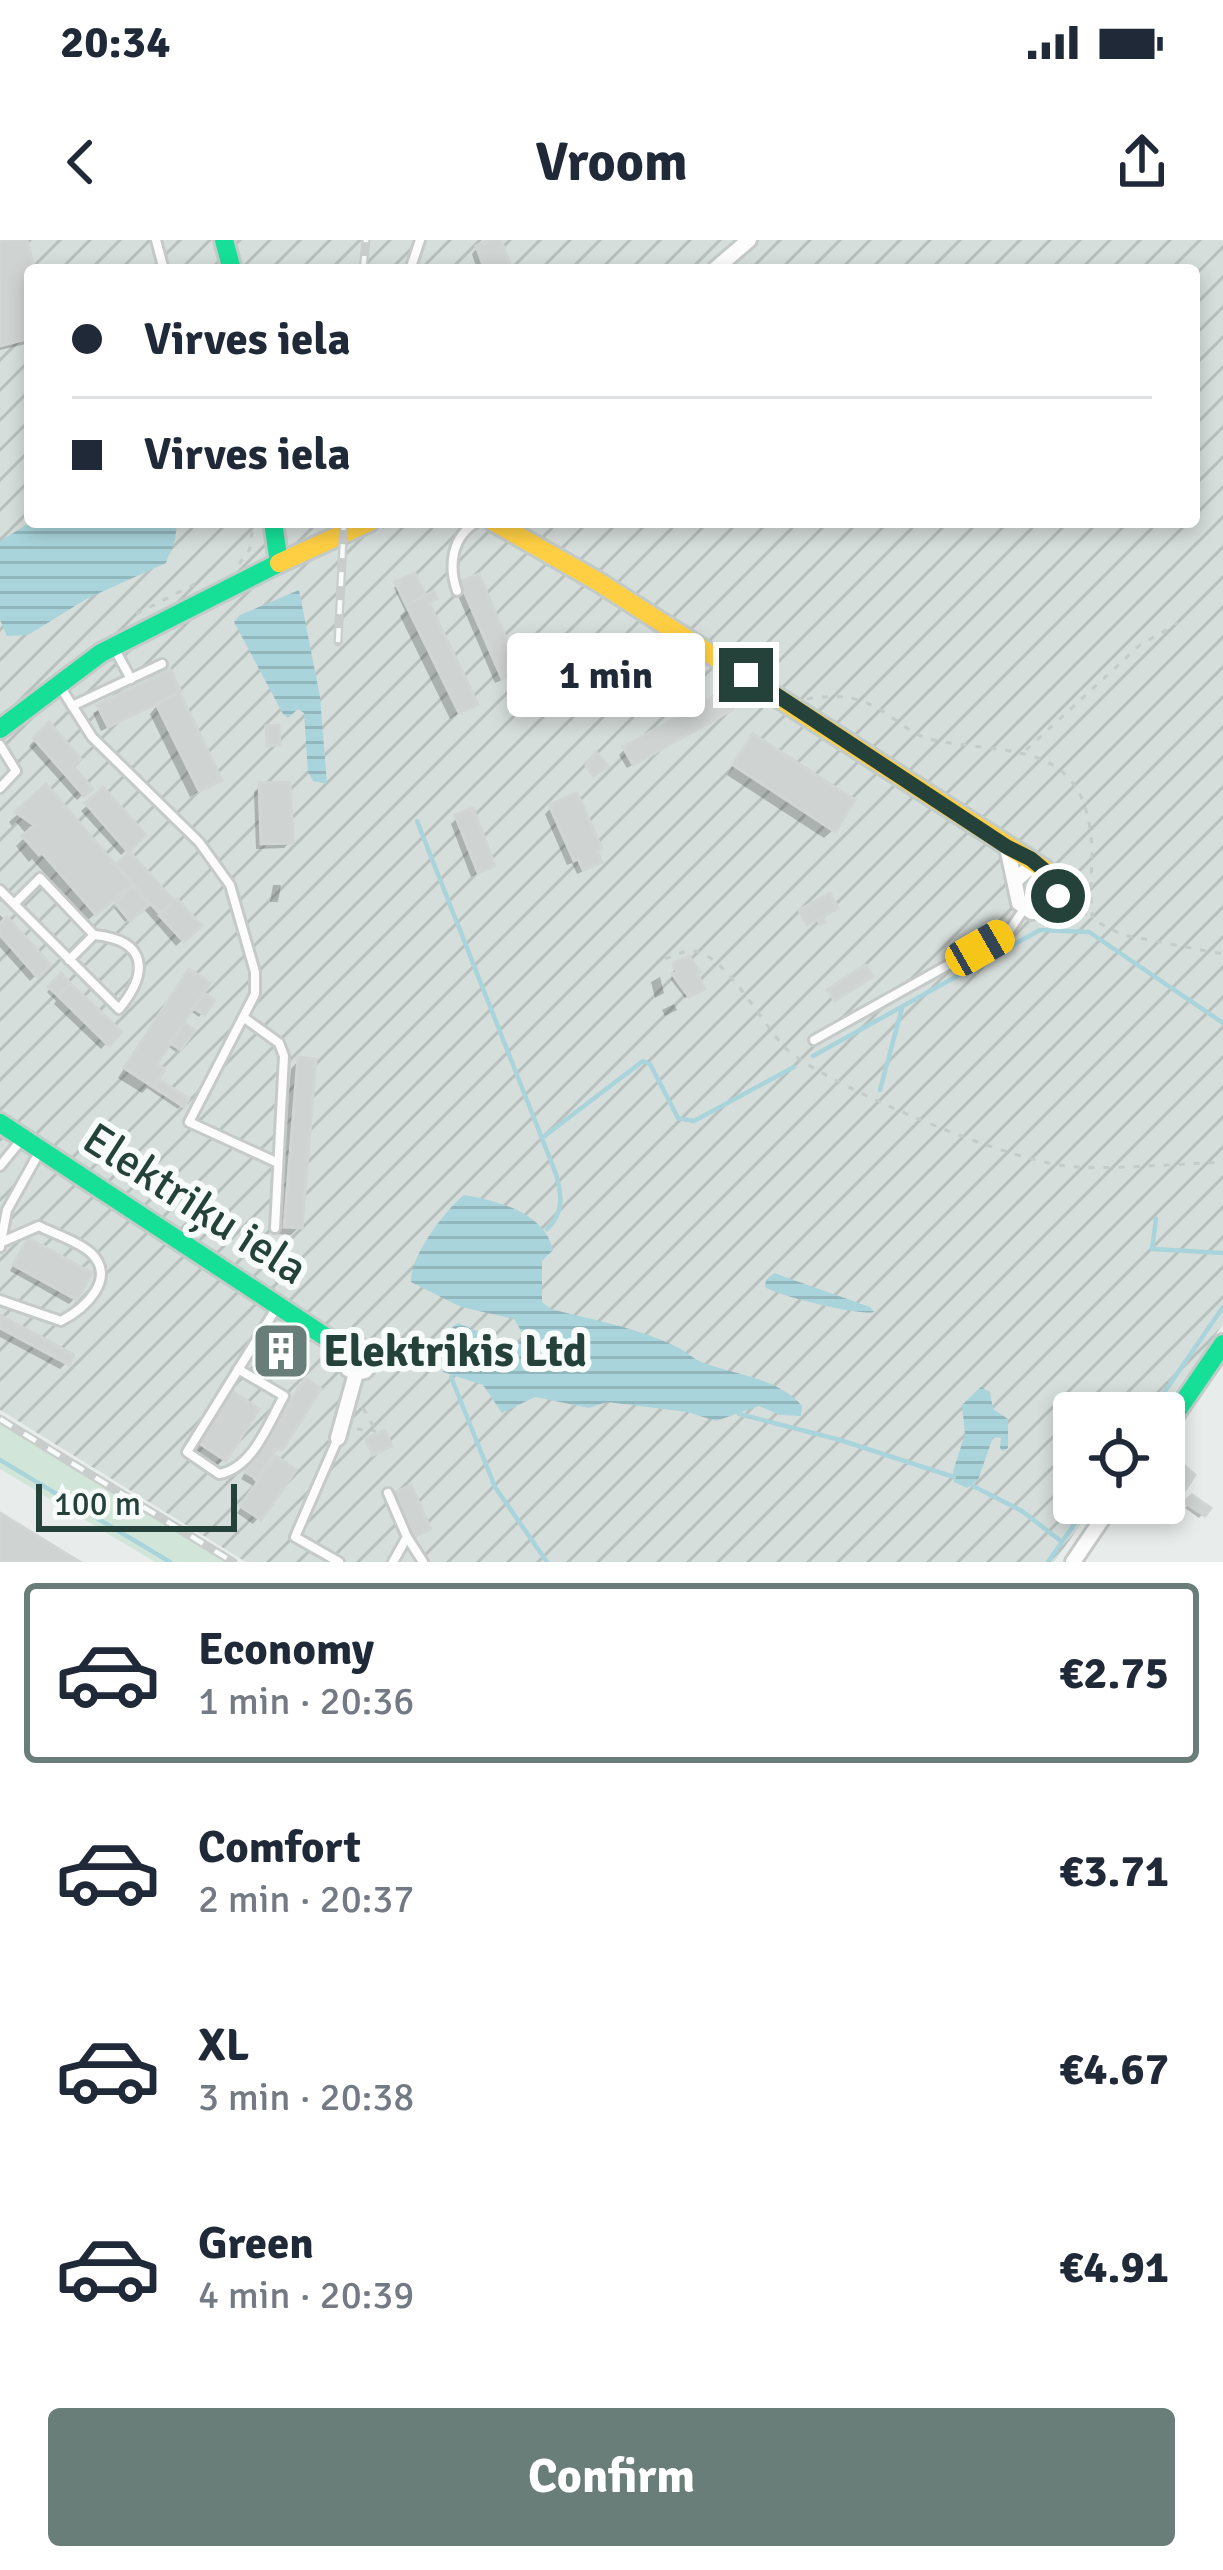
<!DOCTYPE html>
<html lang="en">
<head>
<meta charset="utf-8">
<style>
  body { margin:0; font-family:Signika,sans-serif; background:#f6f6f7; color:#1f2937; height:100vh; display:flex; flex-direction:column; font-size:45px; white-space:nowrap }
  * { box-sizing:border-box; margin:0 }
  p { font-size:39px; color:#747a83 }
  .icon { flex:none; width:66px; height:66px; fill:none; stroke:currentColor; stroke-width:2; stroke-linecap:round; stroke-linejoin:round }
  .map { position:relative; height:1322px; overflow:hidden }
  .side { display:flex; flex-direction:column; background:#fff; flex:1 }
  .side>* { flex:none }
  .banner { position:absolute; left:24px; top:24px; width:1176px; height:264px; border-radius:12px; box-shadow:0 6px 18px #0003; display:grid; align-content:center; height:264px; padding:0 48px; background:#fff }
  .buttons { position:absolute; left:1053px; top:1152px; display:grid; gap:24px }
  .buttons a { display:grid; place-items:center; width:132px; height:132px; border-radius:12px; background:#fff; box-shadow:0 6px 18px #0003; font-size:60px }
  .scale { position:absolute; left:36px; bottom:30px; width:201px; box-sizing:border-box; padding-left:12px; border:6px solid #24423a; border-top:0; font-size:33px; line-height:42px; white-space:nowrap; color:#24423a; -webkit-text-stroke:9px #f7fbf9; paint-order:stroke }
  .end { position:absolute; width:54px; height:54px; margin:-27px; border:15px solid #24423a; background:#fff; box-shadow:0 0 0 6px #fff }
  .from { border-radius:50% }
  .bubble { position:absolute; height:84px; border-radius:12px; background:#fff; box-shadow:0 6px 18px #0003; font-size:39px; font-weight:800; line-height:84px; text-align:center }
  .car { position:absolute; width:36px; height:72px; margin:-36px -18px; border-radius:15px; box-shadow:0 0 9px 3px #0007; background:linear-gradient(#f5c518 24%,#345 0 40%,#f5c518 0 76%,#345 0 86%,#f5c518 0) }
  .banner b { display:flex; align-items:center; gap:42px; height:114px; font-size:45px }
  .banner b+b { border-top:3px solid #e0e1e3 }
  .banner i { width:30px; height:30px; background:#1f2937 }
  ul { padding:21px 0 0; list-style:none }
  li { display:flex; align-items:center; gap:36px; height:180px; margin:0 24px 18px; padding:0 24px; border:6px solid transparent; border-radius:12px }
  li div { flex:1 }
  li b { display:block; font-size:45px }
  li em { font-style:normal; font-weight:800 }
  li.active { border-color:#697e78 }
  li>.icon { width:108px; height:108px; stroke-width:1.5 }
  .action { display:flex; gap:24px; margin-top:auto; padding:24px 48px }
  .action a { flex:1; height:138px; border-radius:12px; background:#697e78; color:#fff; font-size:48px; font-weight:800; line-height:138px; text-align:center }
  .status { display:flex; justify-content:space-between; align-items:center; height:84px; padding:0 60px; background:#fff; direction:ltr }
  .status svg { height:33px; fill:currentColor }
  header { display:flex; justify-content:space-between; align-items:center; height:156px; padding:0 48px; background:#fff; font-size:54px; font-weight:800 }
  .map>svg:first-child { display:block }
  .industrial { fill:url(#industrial-furrows); fill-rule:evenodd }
  .green { fill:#d1e6d8 }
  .water { fill:url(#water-rules) }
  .shadow { fill:#0003 }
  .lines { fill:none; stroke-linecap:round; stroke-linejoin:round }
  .stream { stroke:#a9d4db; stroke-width:4.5 }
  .building { fill:#cfd4d2; stroke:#d1d6d4; stroke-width:3 }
  .lane-casing { stroke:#c5cac8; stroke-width:14 }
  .street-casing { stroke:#c5cac8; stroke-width:20 }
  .fast-casing { stroke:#c3cbc8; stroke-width:24 }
  .slow-casing { stroke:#c3cbc8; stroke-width:24 }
  .path { stroke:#c3ccca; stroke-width:3; stroke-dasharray:6 9; stroke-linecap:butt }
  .lane { stroke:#fcfcfc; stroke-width:8 }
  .street { stroke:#fcfcfc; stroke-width:14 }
  .fast { stroke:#16e098; stroke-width:18 }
  .slow { stroke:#ffcf43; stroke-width:18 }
  .rail-casing { stroke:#c9cdcc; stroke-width:9 }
  .rail { stroke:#f7fbf9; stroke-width:4.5; stroke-dasharray:14; stroke-linecap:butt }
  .route { stroke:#24423a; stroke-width:15 }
  .labels { text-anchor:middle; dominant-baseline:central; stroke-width:12; stroke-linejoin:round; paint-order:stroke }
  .street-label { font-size:45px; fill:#24423a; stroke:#f7fbf9 }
  .poi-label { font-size:45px; font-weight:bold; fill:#24423a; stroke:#f7fbf9; text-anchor:start }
</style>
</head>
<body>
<div class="status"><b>20:34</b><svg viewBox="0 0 49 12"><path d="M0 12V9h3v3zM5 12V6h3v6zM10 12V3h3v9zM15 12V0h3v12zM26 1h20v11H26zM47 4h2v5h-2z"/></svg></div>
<header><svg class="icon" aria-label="back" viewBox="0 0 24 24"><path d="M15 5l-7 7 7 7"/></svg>Vroom<svg class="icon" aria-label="share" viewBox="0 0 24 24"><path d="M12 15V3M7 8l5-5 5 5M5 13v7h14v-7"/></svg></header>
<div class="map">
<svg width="1223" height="1322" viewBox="0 0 1223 1322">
  <defs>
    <pattern id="industrial-furrows" width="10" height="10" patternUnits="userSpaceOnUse" patternTransform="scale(3)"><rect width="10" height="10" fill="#d6dedb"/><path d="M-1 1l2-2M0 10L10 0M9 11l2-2" fill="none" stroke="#b8c0bd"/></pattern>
    <pattern id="water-rules" width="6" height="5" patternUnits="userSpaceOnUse" patternTransform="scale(3)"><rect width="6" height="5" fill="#a9d4db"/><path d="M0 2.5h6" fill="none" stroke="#91b7bd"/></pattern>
  </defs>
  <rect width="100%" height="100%" fill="#e8edeb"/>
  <!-- industrial -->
  <path class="industrial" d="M 0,0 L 1223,0 L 1223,1084 L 1160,1173 L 1074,1173 L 1074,1263 L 1096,1263 L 1054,1322 L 246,1322 L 0,1170 ZM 30,30 L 1194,30 L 1194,282 L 30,282 Z"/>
  <!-- green -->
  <path class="green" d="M 0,1183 L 226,1322 L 155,1322 L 0,1229 Z"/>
  <!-- water -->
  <path class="water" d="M 31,282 L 177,282 L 175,300 L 166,323 L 88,358 L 28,395 L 7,396 L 0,380 L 0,301 Z
    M 299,350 L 320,457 L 327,544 L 313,541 L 308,532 L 304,473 L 298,469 L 288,478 L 283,474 L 234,382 L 240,375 Z
    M 464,955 C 499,961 545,973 553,1010 L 542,1021 L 542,1062 L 551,1069 C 593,1080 639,1088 677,1107 C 686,1111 692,1118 701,1122 C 734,1135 778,1137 802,1166 L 801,1176 L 780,1175 L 759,1166 L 716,1181 L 687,1172 L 607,1162 L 589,1168 L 535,1157 L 502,1173 L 483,1145 L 443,1132 L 438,1099 L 458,1083 L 506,1103 L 519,1103 L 523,1094 L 514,1079 L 461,1067 L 411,1042 C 409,1018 445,970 464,955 Z
    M 774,1033 L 870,1067 L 874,1072 C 860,1076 778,1056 765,1047 L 766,1040 Z
    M 981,1147 L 990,1152 L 993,1169 L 1008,1179 L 1008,1208 L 1003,1211 L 1000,1208 L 1001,1198 L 993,1197 L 978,1240 L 967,1248 L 954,1242 L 953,1231 L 965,1194 L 962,1165 Z"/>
  <!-- shadow -->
  <path class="shadow" d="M 0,0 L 24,0 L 32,30 L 30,103 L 0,110 Z
    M 477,8 L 510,30 L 477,30 L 472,14 Z
    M 397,345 L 422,354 L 412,364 L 434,359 L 427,365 L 474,463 L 450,479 L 400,376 L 405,371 L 394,348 Z
    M 462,345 L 517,430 L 511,436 L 495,443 L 456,351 Z
    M 168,433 L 218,539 L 190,557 L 150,474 L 160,462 L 101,491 L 93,473 Z
    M 728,470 L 627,528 L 619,515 L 625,509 Z
    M 49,486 L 69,527 L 89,549 L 77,560 L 29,506 Z
    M 745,506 L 833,590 L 824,598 L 727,535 Z
    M 260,546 L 290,602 L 284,608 L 256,609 L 254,552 Z
    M 46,549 L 115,629 L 130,616 L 198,686 L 176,706 L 142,667 L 125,682 L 114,668 L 130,653 L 125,647 L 86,682 L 32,619 L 29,622 L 16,606 L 27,595 L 16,582 L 12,586 L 9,582 Z
    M 103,551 L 142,595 L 121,615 L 81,571 Z
    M 551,568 L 594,612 L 599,621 L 593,627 L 577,634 L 572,623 L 567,625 L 545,574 Z
    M 457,578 L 492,625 L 471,637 L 451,584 Z
    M 273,645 L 281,645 L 278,662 L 270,662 Z
    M 0,675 L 47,725 L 30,741 L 0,707 Z
    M 675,726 L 698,752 L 685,758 L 671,740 Z
    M 660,737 L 664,753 L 655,758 L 651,742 Z
    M 61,738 L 117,792 L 101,809 L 54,764 L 56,761 L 47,752 Z
    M 181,741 L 210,761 L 199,777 L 189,770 L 180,784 L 191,791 L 176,812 L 166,805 L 153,825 L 154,839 L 185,860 L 178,869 L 147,848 L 142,853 L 118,838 Z
    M 674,764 L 677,770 L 665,776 L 662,770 Z
    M 299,820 L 299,987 L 291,995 L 277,994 L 291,829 Z
    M 23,1007 L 75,1058 L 69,1064 L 10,1031 Z
    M 0,1079 L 66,1123 L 60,1129 L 0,1097 Z
    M 266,1099 L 287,1130 L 281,1135 L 254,1118 Z
    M 299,1148 L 279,1209 L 270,1213 L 253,1239 L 256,1242 L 276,1220 L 258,1278 L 253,1284 L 237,1273 L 255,1247 L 241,1239 Z
    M 227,1161 L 224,1219 L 218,1225 L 196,1210 Z
    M 396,1255 L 427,1289 L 408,1301 L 390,1261 Z
    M 1193,1259 L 1207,1269 L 1199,1278 L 1185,1268 Z"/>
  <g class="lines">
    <!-- stream -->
    <path class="stream" d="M 417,581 L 556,934 C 562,956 564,973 547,989
      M 813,816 L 1040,690 L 1089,692 L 1223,783
      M 880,850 L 902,768
      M 542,898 L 643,821 L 650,824 L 678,878 L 694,881 L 794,827
      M 1156,979 L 1152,1009 L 1223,1013
      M 451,1137 L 495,1247 L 547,1322
      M 1150,1173 L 1223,1067
      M 739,1174 L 840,1200 L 954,1237
      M 0,1220 L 170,1322
      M 973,1246 L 1022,1271 L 1062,1302
      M 1048,1322 L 1089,1263"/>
  </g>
  <!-- building -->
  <path class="building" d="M 0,0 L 27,0 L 35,30 L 30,30 L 30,98 L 0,106 Z
    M 491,0 L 501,0 L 512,30 L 485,30 L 476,6 Z
    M 415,333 L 425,355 L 406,365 L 395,342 Z
    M 479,334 L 520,431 L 502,439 L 460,342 Z
    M 434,351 L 437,359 L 429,363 L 478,464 L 459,473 L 406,365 Z
    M 170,429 L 181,452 L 108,487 L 97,465 Z
    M 179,452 L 222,540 L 199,551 L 156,464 Z
    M 722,452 L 732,470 L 633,525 L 623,507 Z
    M 49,482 L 81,519 L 73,526 L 93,549 L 84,556 L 33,498 Z
    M 279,485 L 280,505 L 267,506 L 266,486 Z
    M 753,494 L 855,560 L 835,592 L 733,525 Z
    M 596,512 L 609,527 L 593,536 L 586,525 Z
    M 290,542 L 293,603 L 261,604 L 259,543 Z
    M 46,544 L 132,644 L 96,675 L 42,613 L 39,615 L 22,596 L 34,585 L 15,572 Z
    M 103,547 L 146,595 L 128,612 L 85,563 Z
    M 577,553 L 602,609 L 597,611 L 602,622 L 583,630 L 578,619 L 574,621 L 549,565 Z
    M 473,568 L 495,626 L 478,633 L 455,575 Z
    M 130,612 L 173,660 L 159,673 L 116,624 Z
    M 133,646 L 149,665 L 130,681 L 115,663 Z
    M 830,653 L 838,668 L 822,677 L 825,682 L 820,684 L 818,679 L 807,685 L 799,670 Z
    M 177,659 L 202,686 L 184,702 L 159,675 Z
    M 7,677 L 51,725 L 38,738 L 0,695 L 0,683 Z
    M 689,716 L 700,732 L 697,734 L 705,749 L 689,757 L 672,734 L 677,732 L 673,724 Z
    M 865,725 L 873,736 L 835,761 L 827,750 Z
    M 189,729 L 210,743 L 157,824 L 165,829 L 153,847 L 124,828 Z
    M 61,733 L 70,743 L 58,756 L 48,747 Z
    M 70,743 L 122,792 L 109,806 L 58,756 Z
    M 204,753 L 215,760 L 205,775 L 193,768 Z
    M 184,783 L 195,790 L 181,810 L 170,803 Z
    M 298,817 L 316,819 L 302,988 L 284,987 Z
    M 158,839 L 189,859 L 184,867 L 153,847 Z
    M 28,998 L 92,1033 L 77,1060 L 13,1025 Z
    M 0,1075 L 74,1115 L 69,1125 L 0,1088 Z
    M 271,1090 L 303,1110 L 289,1132 L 258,1112 Z
    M 305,1138 L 321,1149 L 282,1210 L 277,1208 L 257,1239 L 245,1232 Z
    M 232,1151 L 259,1169 L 226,1221 L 199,1203 Z
    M 385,1190 L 392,1206 L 373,1215 L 365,1199 Z
    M 276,1216 L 296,1230 L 261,1280 L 240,1266 Z
    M 1179,1221 L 1195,1235 L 1183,1253 L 1165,1241 Z
    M 411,1245 L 431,1289 L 414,1297 L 394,1253 Z
    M 1192,1255 L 1211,1268 L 1205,1276 L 1184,1262 Z
    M 0,1273 L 80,1322 L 0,1322 Z"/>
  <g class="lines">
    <!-- lane casing -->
    <g class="lane-casing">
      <path id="lane" d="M 156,0 L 164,30
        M 410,30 L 420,0
        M 457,351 C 448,325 452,296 477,282
        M 114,408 L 131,439
        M 61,448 L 92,497 L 199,602 L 230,645 L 255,732 L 255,754 L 189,882 L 278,923
        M 72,466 L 162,424
        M 0,505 L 16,531 L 0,548
        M 0,650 L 119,769 C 149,733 148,700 94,695 L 69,720
        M 14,664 L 40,638 L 94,695
        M 243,777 L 279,803 L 284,816 L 275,988
        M 814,800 L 1009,691 L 1024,669
        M 0,926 L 22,899
        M 0,1007 L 7,970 L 40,911
        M 0,1060 L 61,1081 C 84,1069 118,1039 91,1013 C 78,1001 54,994 39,986 L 2,1002
        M 238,1129 L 284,1156 C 268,1184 253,1228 219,1234 L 187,1212 L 277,1067
        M 338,1198 L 295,1297 L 339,1322
        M 388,1253 L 407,1297 L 423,1322
        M 393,1322 L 407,1297"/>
    </g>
    <!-- street casing -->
    <g class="street-casing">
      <path id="street" d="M 714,30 L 749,0
        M 1007,607 L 1019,663 L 1032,672 L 1054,663 L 1056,640 L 1044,629 L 1028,629 L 1016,640
        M 338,1198 L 356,1133 L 365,1131 L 371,1124 L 368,1110 L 360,1106 L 347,1111 L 344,1120 L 348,1129 L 356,1133
        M 1073,1322 L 1113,1263"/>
    </g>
    <!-- fast casing -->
    <g class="fast-casing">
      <path id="fast" d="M 224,0 L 232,30
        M 0,489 L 101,413 L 279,323 L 273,282
        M 0,883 L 347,1111
        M 1164,1190 L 1223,1104"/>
    </g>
    <!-- slow casing -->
    <g class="slow-casing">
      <path id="slow" d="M 494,282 L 597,341 L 1044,629
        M 279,323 L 369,282"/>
    </g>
    <!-- path -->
    <path class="path" d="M 382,288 L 394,282
      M 239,324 L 250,309 L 253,282
      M 136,374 L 197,343
      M 807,459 C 844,453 864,457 894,479 C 904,486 914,494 926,498 C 998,517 1080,494 1091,596 C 1094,624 1088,652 1093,680 L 1123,695 L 1223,714
      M 1026,510 L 1140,405 L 1178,383
      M 1070,662 L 1091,678
      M 665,719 C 672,716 683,711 691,711 C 726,710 767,795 791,813 C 840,851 1016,925 1077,927 C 1125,929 1175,924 1223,922
      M 363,1168 L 377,1192
      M 357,1189 L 376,1191"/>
    <!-- lane -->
    <use href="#lane" class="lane"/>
    <!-- street -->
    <use href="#street" class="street"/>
    <!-- fast -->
    <use href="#fast" class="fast"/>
    <!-- slow -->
    <use href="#slow" class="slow"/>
    <!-- rail casing -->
    <g class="rail-casing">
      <path id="rail" d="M 363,30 L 366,0
        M 338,402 L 344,282
        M 0,1179 L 233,1322"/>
    </g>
    <!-- rail -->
    <use href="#rail" class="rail"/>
  </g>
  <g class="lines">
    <!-- route -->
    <path class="route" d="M 746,435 L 1007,607 L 1031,619 L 1056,640 L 1058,656"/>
  </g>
  <!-- icons -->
  <defs>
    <g id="building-square" transform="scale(3)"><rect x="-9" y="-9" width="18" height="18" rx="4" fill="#697e78" stroke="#f7fbf9"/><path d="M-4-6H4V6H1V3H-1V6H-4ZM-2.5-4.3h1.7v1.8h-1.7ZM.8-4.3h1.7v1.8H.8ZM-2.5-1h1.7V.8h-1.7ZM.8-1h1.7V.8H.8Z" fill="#fff"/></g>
  </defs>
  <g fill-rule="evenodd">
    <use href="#building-square" x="281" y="1111"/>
  </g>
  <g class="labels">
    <!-- street labels -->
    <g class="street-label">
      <text transform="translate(195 964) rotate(33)">Elektriķu iela</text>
    </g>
    <!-- poi labels -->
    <g class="poi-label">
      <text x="323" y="1111">Elektrikis Ltd</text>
    </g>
  </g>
</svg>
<div class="buttons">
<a><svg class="icon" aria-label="locate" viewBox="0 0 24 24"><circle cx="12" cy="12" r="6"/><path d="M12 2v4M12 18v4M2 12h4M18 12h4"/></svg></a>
</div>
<div class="scale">100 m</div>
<i class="end from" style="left:1058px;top:656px"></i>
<i class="end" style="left:746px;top:435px"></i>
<div class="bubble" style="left:507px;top:393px;width:198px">1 min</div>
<i class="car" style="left:980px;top:708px;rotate:60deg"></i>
<div class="banner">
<b><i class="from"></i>Virves iela</b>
<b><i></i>Virves iela</b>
</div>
</div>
<section class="side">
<ul>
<li class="active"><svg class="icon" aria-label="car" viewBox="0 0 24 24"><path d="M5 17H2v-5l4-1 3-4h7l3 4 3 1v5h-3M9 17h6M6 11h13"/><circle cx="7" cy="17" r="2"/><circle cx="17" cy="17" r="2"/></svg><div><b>Economy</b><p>1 min · 20:36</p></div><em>€2.75</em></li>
<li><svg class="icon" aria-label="car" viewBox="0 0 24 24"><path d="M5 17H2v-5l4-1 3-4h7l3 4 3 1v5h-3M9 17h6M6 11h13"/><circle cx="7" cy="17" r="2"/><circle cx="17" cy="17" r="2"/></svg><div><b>Comfort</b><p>2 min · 20:37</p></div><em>€3.71</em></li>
<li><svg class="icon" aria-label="car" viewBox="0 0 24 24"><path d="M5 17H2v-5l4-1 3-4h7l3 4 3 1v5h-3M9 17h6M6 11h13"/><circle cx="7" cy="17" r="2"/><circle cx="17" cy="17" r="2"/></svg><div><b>XL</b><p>3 min · 20:38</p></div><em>€4.67</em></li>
<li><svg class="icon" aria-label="car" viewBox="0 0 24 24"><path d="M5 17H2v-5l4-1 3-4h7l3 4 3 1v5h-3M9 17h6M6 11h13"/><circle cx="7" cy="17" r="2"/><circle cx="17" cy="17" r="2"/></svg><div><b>Green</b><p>4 min · 20:39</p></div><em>€4.91</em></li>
</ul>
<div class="action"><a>Confirm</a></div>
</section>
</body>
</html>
